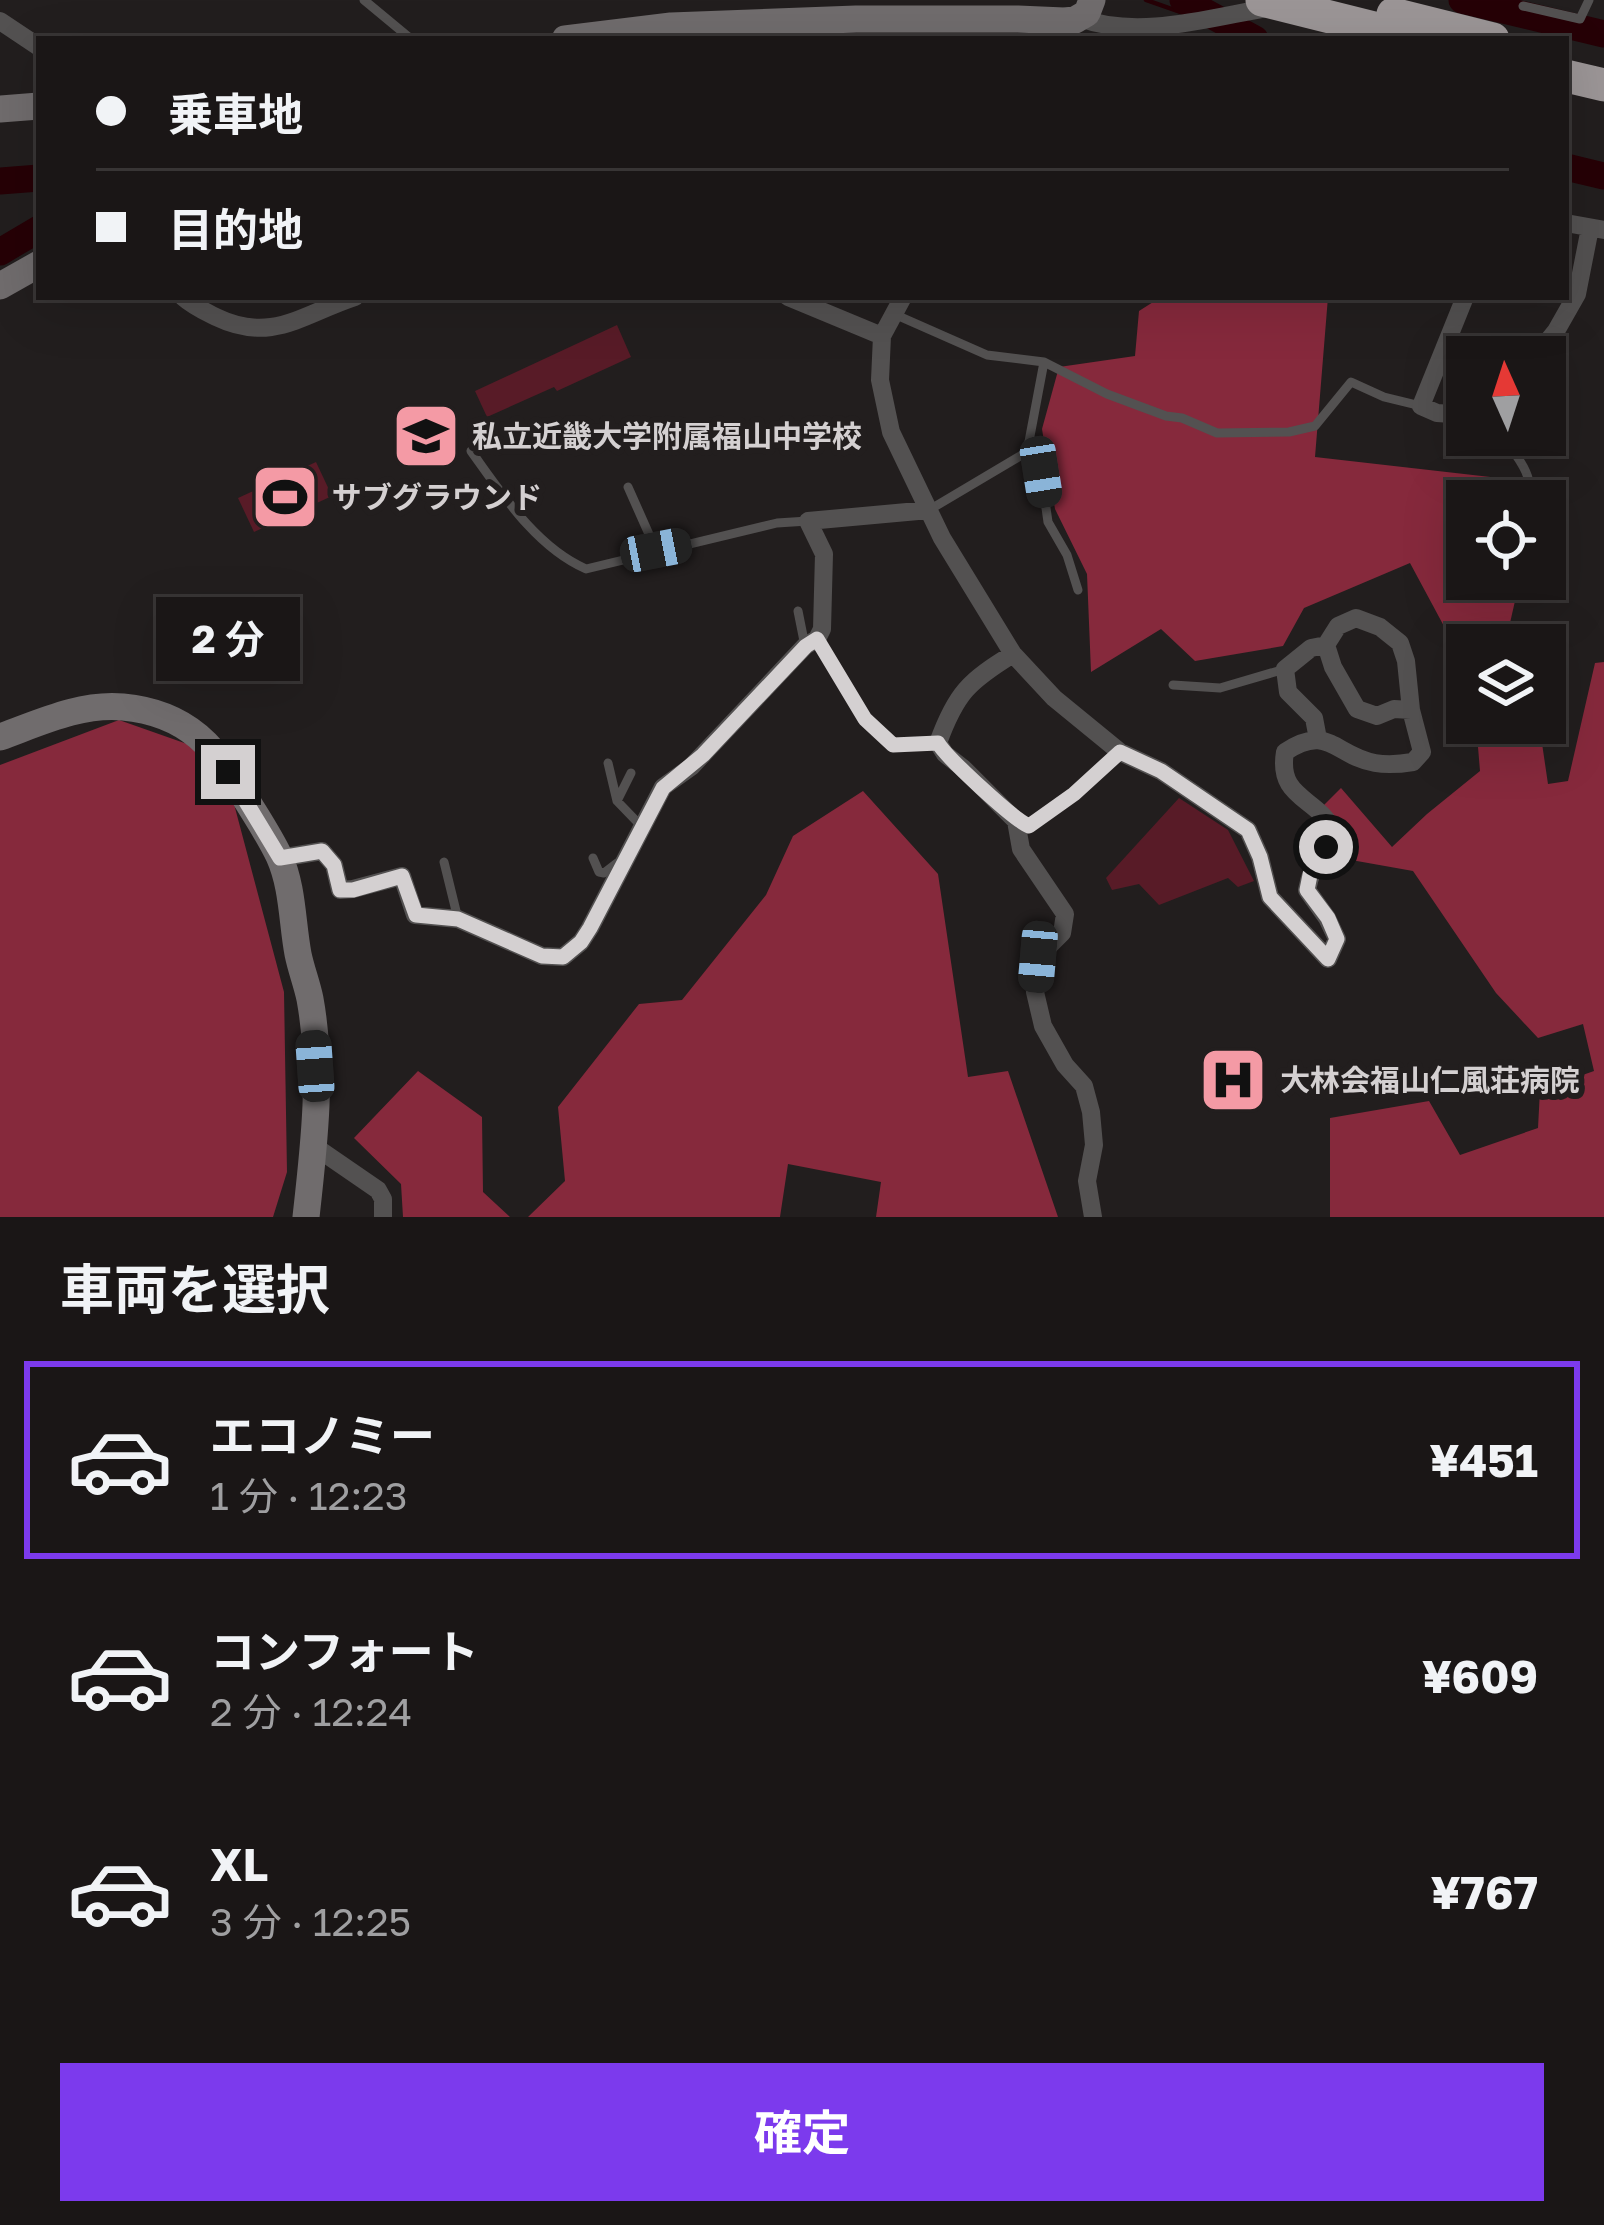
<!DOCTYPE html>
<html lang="ja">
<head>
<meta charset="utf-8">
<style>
  body { margin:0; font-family:"Golos Text","Noto Sans JP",sans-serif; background:#231f1f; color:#f1f3f6; height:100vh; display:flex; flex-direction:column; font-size:45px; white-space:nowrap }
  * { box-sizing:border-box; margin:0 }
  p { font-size:39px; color:#9f9fa1 }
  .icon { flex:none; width:66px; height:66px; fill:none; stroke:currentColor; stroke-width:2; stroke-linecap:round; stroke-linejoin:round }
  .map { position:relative; height:1217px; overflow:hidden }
  .drawer { display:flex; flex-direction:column; background:#1a1616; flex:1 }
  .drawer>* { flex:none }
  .hud { position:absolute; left:36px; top:36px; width:1533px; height:264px; border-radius:0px; box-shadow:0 12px 48px #0002,0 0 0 3px #383535; display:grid; align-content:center; height:264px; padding:0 60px; background:#1a1616 }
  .needle { width:78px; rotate:357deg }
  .fabs { position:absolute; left:1446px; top:336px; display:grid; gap:24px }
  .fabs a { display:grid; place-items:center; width:120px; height:120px; border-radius:0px; background:#1a1616; box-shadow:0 12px 48px #0002,0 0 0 3px #383535; font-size:60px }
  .end { position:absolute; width:54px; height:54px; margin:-27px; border:15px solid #d4d0d1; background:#111; box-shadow:0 0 0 6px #111 }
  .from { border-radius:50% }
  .bubble { position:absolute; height:84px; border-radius:0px; background:#1a1616; box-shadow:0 12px 48px #0002,0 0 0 3px #383535; font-size:39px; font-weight:700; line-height:84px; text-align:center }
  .car { position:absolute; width:36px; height:72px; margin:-36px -18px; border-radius:15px; box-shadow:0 0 9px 3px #0007; background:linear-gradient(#222 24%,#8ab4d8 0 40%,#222 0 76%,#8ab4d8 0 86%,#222 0) }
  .hud b { display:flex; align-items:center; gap:42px; height:114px; font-size:45px }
  .hud b+b { border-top:3px solid #383535 }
  .hud i { width:30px; height:30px; background:#f1f3f6 }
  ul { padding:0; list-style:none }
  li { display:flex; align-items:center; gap:36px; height:198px; margin:0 24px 18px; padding:0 36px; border:6px solid transparent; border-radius:0px }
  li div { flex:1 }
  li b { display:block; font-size:45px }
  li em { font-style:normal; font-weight:700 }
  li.on { border-color:#7c3aed }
  li>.icon { width:108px; height:108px; stroke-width:1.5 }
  h2 { padding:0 60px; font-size:54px; line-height:144px }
  .primary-button { display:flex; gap:24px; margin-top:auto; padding:24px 60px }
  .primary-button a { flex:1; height:138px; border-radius:0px; background:#7c3aed; color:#fff; font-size:48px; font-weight:700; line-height:138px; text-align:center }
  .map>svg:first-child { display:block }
  .green { fill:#581b27 }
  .forest { fill:#86293c }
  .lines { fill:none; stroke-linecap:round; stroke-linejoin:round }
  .stream { stroke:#260006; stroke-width:4.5 }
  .river { stroke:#260006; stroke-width:27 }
  .lane { stroke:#535151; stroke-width:9 }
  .street { stroke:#535151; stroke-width:18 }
  .secondary { stroke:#706c6d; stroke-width:27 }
  .highway { stroke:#9b9596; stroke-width:33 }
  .route { stroke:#d4d0d1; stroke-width:15 }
  .labels { text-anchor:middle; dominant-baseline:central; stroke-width:12; stroke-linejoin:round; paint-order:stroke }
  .poi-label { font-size:30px; font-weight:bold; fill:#d4d0d1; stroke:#221e1e; text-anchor:start }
</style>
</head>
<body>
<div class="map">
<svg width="1604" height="1217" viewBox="0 0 1604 1217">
  <rect width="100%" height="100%" fill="#221e1e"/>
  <!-- green -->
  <path class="green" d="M 617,325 L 631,357 L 557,391 L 554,387 L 487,417 L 475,391 Z
    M 316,462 L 332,496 L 254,532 L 238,498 Z
    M 1179,798 L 1228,830 L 1254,881 L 1238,887 L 1228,878 L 1159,905 L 1139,884 L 1112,890 L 1106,878 Z"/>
  <!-- forest -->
  <path class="forest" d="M 1161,297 L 1328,297 L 1315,457 L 1508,479 L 1517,501 L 1467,501 L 1467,579 L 1520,579 L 1505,645 L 1467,645 L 1467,669 L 1410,563 L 1304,608 L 1283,646 L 1195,661 L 1161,629 L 1091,672 L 1087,574 L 1055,509 L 1042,429 L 1059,367 L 1135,356 L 1139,311 Z
    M 1604,662 L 1604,1217 L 1330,1217 L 1330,1118 L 1429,1101 L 1460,1155 L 1538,1128 L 1540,1090 L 1594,1071 L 1583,1024 L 1538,1038 L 1496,993 L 1413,871 L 1340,858 L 1317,812 L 1341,788 L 1392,847 L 1427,814 L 1480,771 L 1476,723 L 1539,723 L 1548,784 L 1568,781 L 1595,663 Z
    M 119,720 L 190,745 L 234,804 L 284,992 L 287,1172 L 273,1217 L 0,1217 L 0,765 Z
    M 863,791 L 938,874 L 968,1077 L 1008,1071 L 1058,1217 L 876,1217 L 881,1182 L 788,1164 L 780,1217 L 528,1217 L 565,1181 L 558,1107 L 639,1004 L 682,1000 L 766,895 L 793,836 Z
    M 418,1071 L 482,1117 L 483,1192 L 510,1217 L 403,1217 L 401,1184 L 354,1138 Z"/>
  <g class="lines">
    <!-- stream -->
    <path class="stream" d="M 1146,0 L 1186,14
      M 1220,26 L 1247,35"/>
    <!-- river -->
    <path class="river" d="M 1183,0 L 1255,39
      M 1462,0 L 1604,34
      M 1566,167 L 1604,176
      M 0,181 L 39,178
      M 0,252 L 39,229"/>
    <!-- lane -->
    <path class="lane" d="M 364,0 L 411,39
      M 1523,6 L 1580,19 L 1589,0
      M 894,314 L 987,355 L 1044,362 L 1027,452 L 929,510
      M 1044,362 L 1107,394 L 1166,416 L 1182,418 L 1217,433 L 1289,432 L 1315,426 L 1351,382 L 1384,397 L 1421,406
      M 1502,435 C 1516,456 1535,475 1529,501
      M 471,451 C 502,494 536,547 586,569 L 777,523 L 808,521
      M 1027,452 L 1041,473 L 1048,522 L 1067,555 L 1078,590
      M 628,487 L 656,550
      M 1545,564 L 1559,547
      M 798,611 L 805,646
      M 817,639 L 865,719 L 894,745 L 936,743
      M 1173,685 L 1220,688 L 1285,669
      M 608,763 L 617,801 L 644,829
      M 617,801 L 631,773
      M 1016,821 L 1029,826 L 1074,794 L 1120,752
      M 593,858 L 599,872 L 604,873 L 617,863
      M 444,862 L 458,919"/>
    <!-- street -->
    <path class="street" d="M 1080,18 C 1139,40 1212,17 1272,7
      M 0,21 L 39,47
      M 1566,223 L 1604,230
      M 183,297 C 193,306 204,311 216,317 C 272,344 303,314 355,297
      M 788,297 L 882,336
      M 903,297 L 882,336 L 880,380 L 891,432 L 942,538 L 1013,654 L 1054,698 L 1120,752 L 1161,771 L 1248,830 L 1260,857 L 1270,897 L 1328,959 L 1337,939 L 1327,918 L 1307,890 C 1311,866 1324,852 1333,830 C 1317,797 1277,799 1285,752 C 1329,723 1335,756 1375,763 C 1387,765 1401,764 1413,762 L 1422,752 L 1411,710 L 1406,661 L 1400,643 L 1380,627 L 1356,618 L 1338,626 L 1326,645 L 1333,667 L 1357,709 L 1377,716 L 1394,709 L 1411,710
      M 1465,297 L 1421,406 L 1437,413 L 1467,415
      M 1535,357 L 1556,331 L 1577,294 L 1590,228
      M 1013,654 C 969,681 956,693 938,743 L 945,754 L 963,768 L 1016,821 L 1021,849 L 1065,914 L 1062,933 L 1038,957 L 1035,992 L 1043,1026 L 1065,1065 L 1084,1086 L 1091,1112 L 1094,1145 L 1087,1181 L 1093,1217
      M 1318,739 L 1314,718 L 1288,692 L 1285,669 L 1311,648 L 1326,645
      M 280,858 L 322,851 L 334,865 L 340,890 L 353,889 L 402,876 L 415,915 L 458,919 L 542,956 L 563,957 L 581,942 L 590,928 L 663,787 L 691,767 L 805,646 L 817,639 L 822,629 L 824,554 L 808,521 L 929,510
      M 314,1146 L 378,1190 L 383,1199 L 383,1217"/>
    <!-- secondary -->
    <path class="secondary" d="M 565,39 L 671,26 L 856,19 L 1018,19 L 1064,21 L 1075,20 L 1087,13 L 1092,0
      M 0,109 L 39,106
      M 0,286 L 39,264
      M 0,737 C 39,723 80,703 123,707 C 188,713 217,748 247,801 C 258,819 270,837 279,856 C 293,887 292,922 298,954 C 301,969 307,984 310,999 C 323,1070 314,1146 306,1217"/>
    <!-- highway -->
    <path class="highway" d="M 1262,0 L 1418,39
      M 1393,14 L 1493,39
      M 1566,76 L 1604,85"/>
  </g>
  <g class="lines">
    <!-- route -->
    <path class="route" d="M 228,772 L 280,858 L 322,851 L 334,865 L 340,890 L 353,890 L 402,876 L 416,915 L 458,919 L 542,956 L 563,957 L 581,942 L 590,928 L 663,788 L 703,755 L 806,646 L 817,639 L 865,719 L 893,745 L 938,743 C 947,758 1014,820 1029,826 L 1074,794 L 1120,752 L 1161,771 L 1248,830 L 1260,857 L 1270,897 L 1328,959 L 1337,939 L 1328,918 L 1307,890 L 1311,870 L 1326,847"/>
  </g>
  <!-- icons -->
  <defs>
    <g id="school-square" transform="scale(3.45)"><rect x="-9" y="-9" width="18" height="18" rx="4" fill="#f49aa5" stroke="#221e1e"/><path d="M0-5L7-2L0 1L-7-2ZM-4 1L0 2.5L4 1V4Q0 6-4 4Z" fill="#111"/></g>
    <g id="stadium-square" transform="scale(3.45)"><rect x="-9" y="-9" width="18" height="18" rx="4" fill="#f49aa5" stroke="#221e1e"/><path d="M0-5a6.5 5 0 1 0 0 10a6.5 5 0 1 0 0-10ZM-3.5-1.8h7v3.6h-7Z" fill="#111"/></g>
    <g id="hospital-square" transform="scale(3.45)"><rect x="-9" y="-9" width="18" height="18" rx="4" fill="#f49aa5" stroke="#221e1e"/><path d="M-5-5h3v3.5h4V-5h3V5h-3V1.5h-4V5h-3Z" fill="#111"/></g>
  </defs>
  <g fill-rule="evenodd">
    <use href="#school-square" x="426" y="436"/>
    <use href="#stadium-square" x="285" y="497"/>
    <use href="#hospital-square" x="1233" y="1080"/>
  </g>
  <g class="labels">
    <!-- poi labels -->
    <g class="poi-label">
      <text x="472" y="436">私立近畿大学附属福山中学校</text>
      <text x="332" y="497">サブグラウンド</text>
      <text x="1280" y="1080">大林会福山仁風荘病院</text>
    </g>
  </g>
</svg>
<div class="fabs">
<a><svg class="needle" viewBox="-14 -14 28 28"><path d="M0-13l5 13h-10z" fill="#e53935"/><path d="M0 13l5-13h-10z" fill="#9f9fa1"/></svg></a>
<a><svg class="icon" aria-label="locate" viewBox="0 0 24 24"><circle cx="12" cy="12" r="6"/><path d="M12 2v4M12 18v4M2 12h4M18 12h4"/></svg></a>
<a><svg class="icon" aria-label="layers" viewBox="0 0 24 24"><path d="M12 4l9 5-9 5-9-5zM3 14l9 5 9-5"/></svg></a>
</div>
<i class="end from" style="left:1326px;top:847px"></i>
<i class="end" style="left:228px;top:772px"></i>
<div class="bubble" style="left:156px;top:597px;width:144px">2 分</div>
<i class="car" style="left:1041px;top:472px;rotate:171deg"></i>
<i class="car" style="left:656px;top:550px;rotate:79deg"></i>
<i class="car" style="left:1038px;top:957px;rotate:185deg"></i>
<i class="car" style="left:315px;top:1066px;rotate:356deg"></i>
<div class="hud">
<b><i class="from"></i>乗車地</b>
<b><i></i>目的地</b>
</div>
</div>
<section class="drawer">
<h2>車両を選択</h2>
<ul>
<li class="on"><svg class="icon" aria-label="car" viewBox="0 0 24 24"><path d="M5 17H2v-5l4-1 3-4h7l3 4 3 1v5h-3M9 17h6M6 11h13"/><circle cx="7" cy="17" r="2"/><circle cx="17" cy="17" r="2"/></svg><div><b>エコノミー</b><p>1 分 · 12:23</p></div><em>¥451</em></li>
<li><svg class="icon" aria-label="car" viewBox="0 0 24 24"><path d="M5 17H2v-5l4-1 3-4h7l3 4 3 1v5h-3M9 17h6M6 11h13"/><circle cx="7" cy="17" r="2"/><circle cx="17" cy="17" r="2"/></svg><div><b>コンフォート</b><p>2 分 · 12:24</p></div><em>¥609</em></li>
<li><svg class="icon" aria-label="car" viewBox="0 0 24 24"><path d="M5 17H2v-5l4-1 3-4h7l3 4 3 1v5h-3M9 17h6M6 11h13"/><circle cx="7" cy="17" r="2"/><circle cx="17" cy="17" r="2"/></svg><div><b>XL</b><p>3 分 · 12:25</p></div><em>¥767</em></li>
</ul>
<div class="primary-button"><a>確定</a></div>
</section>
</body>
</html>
